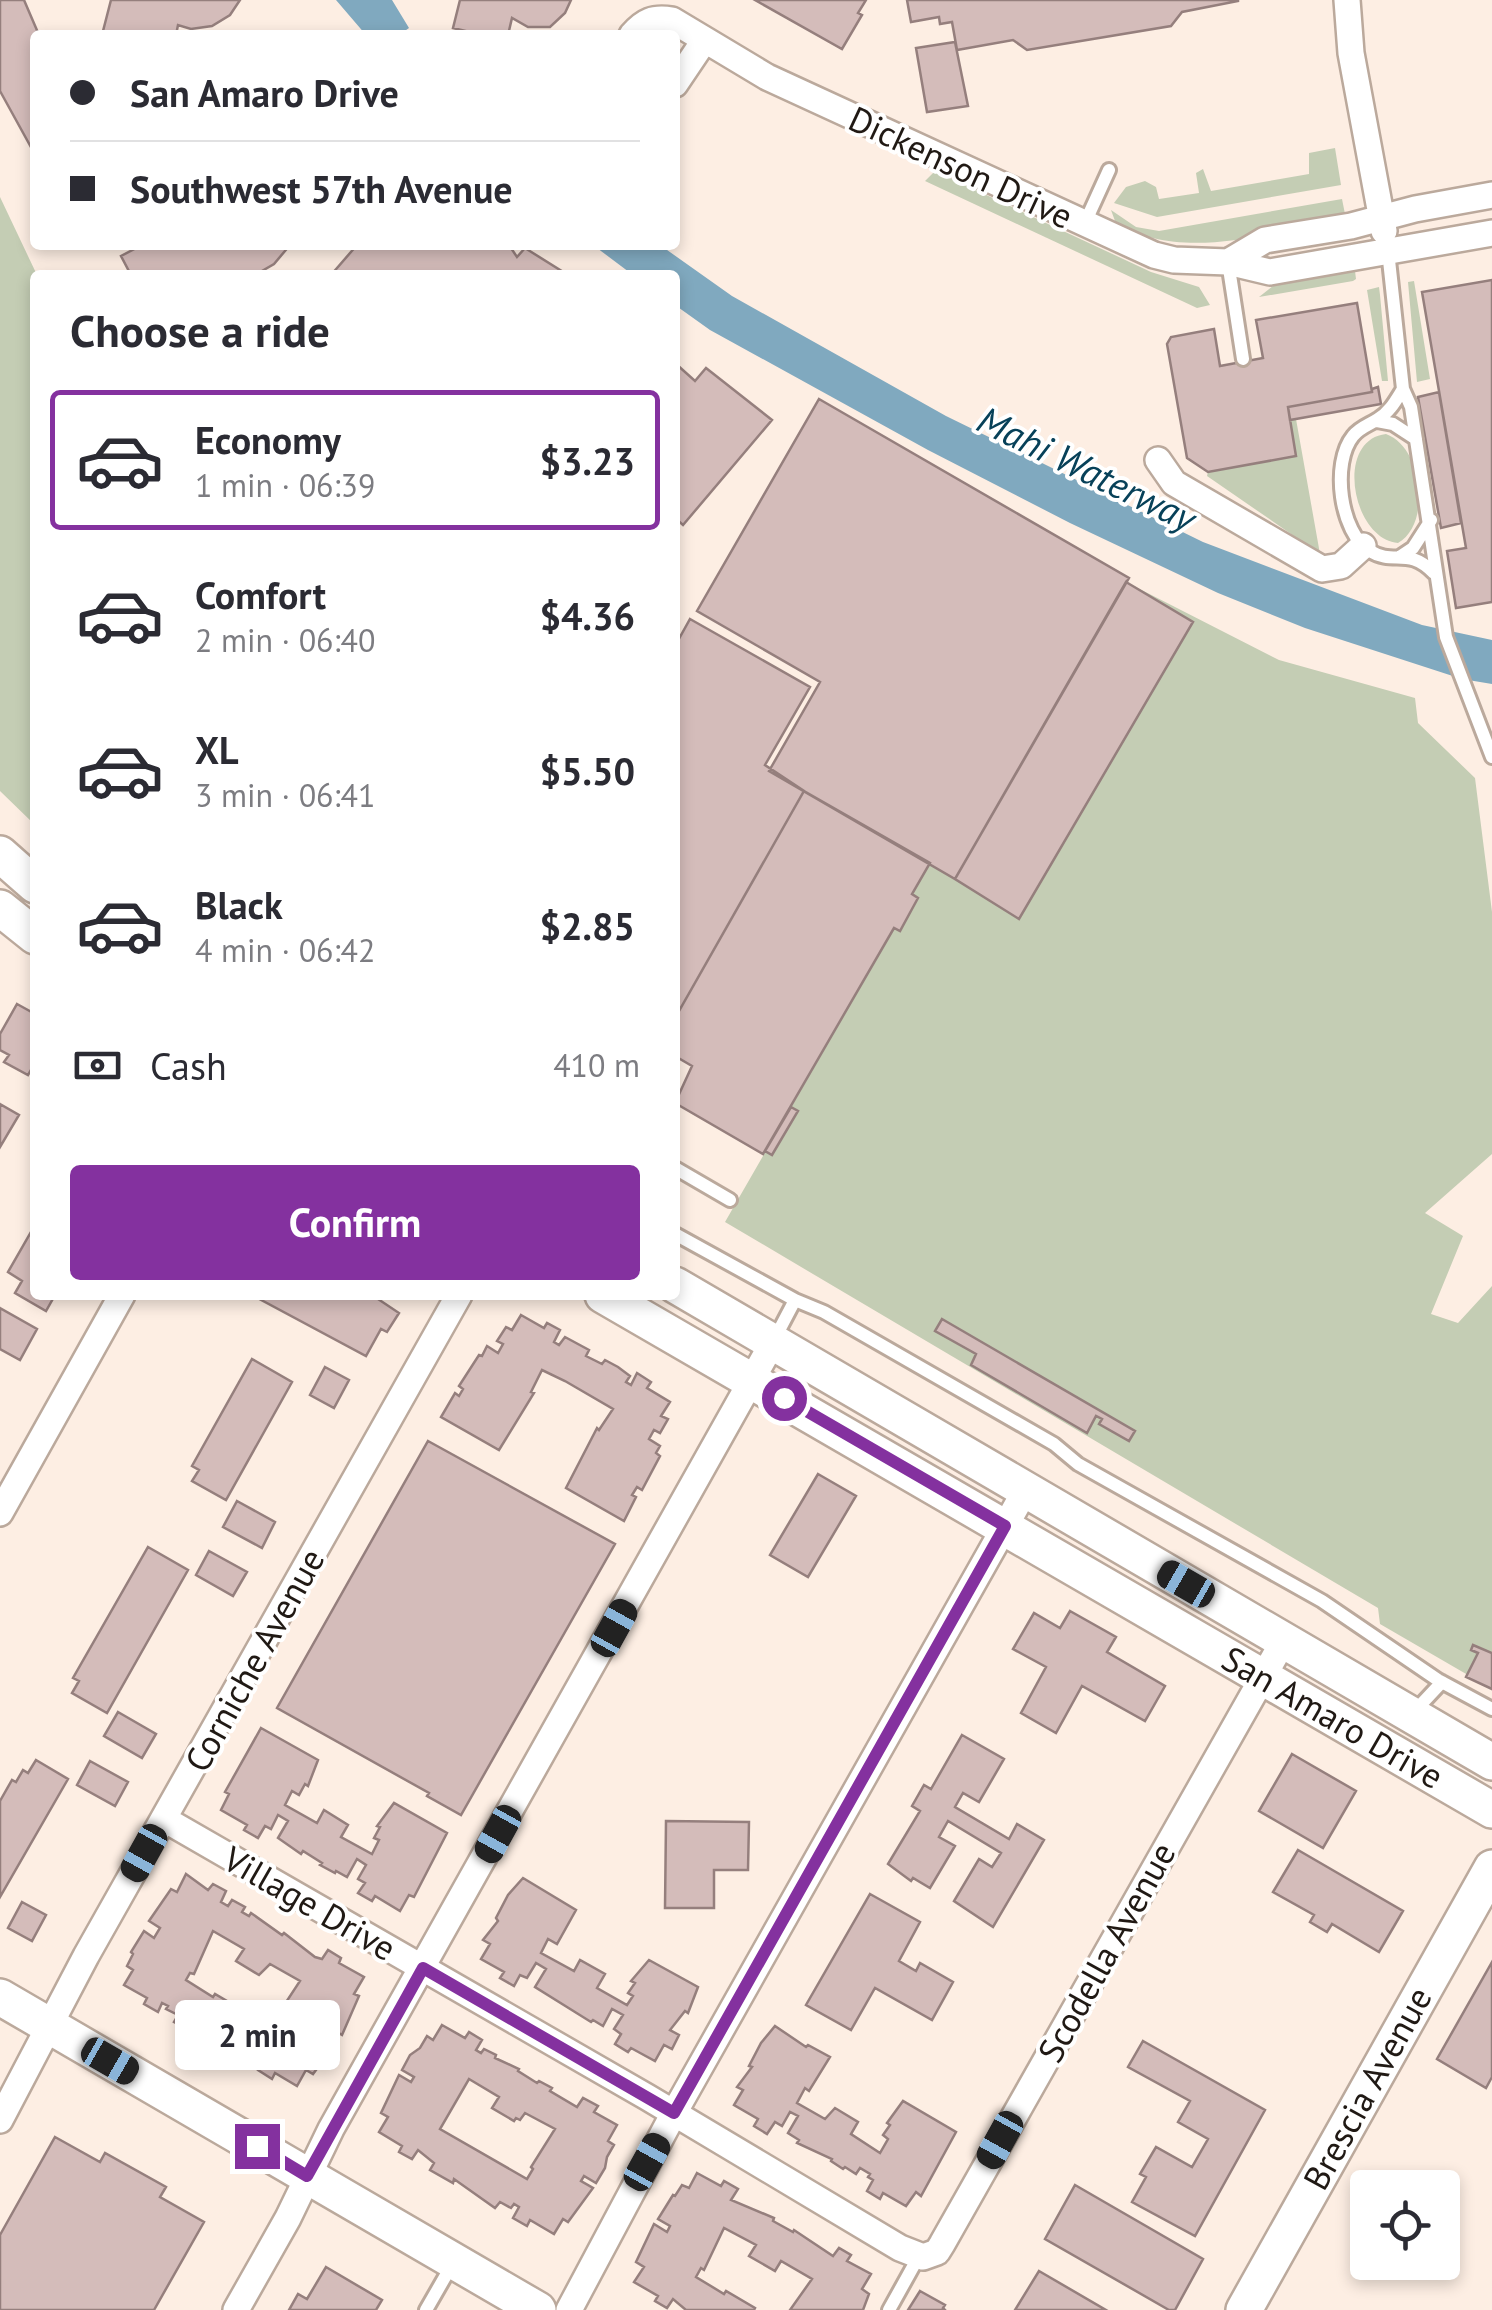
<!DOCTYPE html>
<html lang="en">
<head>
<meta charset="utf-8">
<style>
  body { margin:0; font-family:"PT Sans",sans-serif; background:#f2f2f3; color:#2b2b33; height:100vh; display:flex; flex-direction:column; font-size:38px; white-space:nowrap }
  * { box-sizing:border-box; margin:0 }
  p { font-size:32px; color:#7c7c81 }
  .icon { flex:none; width:55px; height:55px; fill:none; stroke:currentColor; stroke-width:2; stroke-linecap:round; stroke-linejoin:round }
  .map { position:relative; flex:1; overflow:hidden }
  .sheet { position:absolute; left:30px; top:270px; width:650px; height:1030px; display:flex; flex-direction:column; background:#fff; border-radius:10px; box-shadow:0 5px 15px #0003 }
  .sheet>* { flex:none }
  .hud { position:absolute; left:30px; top:30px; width:650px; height:220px; border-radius:10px; box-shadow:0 5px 15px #0003; display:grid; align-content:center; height:220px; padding:0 40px; background:#fff }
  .controls { position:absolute; left:1350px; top:2170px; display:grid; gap:20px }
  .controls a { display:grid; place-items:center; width:110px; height:110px; border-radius:10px; background:#fff; box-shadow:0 5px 15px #0003; font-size:50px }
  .end { position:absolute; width:45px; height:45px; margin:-22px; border:12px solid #84319f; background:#fff; box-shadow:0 0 0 5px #fff }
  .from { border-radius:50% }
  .bubble { position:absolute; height:70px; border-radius:10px; background:#fff; box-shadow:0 5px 15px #0003; font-size:32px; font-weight:800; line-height:70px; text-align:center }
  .car { position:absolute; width:30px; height:60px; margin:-30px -15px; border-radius:12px; box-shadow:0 0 8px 2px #0007; background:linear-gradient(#222 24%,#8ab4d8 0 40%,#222 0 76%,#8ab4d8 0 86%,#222 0) }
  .hud b { display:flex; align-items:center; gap:35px; height:95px; font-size:38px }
  .hud b+b { border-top:2px solid #e1e1e2 }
  .hud i { width:25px; height:25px; background:#2b2b33 }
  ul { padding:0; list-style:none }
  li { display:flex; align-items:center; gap:30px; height:140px; margin:0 20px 15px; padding:0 20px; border:5px solid transparent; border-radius:10px }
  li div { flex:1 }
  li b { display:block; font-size:38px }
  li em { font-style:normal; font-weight:800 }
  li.selected { border-color:#84319f }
  li>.icon { width:90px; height:90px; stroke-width:1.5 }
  h2 { padding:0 40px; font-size:45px; line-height:120px }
  .pay { display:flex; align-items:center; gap:25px; height:110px; padding:0 40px; font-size:38px }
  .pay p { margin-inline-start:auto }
  .action { display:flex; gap:20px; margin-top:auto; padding:20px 40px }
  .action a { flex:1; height:115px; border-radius:10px; background:#84319f; color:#fff; font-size:40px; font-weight:800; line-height:115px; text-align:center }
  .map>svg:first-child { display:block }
  .green { fill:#c4cdb4 }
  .water { fill:#80a9bf }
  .building { fill:#d4bcba; stroke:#957f7d; stroke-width:2.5; fill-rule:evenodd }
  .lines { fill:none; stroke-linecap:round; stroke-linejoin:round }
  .lane-casing { stroke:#bba99c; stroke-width:18 }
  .street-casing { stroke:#bba99c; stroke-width:30 }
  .secondary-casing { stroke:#bba99c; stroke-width:40 }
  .lane { stroke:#fff; stroke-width:12 }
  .street { stroke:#fff; stroke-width:25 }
  .secondary { stroke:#fff; stroke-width:35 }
  .route { stroke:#84319f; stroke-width:12 }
  .labels { text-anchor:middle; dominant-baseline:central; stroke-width:8; stroke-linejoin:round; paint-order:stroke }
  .street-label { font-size:35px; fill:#201914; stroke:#fff }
  .water-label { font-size:38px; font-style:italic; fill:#074159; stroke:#fff }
</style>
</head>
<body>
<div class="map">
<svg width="1492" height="2310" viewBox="0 0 1492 2310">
  <rect width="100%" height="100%" fill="#fdeee3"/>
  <!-- green -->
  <path class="green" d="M 1335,148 L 1341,185 L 1157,217 L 1114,203 L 1126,187 L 1145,181 L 1156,187 L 1159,199 L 1199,193 L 1196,173 L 1203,169 L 1211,191 L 1309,174 L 1309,153 Z
    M 935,171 L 1151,272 L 1199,287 L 1210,305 L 1197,308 L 925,181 Z
    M 0,197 L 37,275 L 35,825 L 0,791 Z
    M 1342,199 L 1346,219 C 1276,231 1178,265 1115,221 L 1111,210 L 1136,227 L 1159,231 Z
    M 1355,271 L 1356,279 L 1353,281 L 1259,297 L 1273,286 Z
    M 1414,281 L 1430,379 L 1417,382 L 1408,282 Z
    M 1379,287 L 1380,295 L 1388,381 L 1382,381 L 1367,290 Z
    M 1296,419 L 1320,554 L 1207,476 L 1208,472 L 1296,456 L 1290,420 Z
    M 1386,434 C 1423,447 1432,524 1398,543 C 1352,539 1334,440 1386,434 Z
    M 1126,582 L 1279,660 L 1415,698 L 1418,723 L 1475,778 L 1492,912 L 1492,1154 L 1425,1213 L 1463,1236 L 1431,1314 L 1458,1323 L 1492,1286 L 1492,1689 L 1380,1624 L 1378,1608 L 725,1222 L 894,928 L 900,931 L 918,899 L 912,894 L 930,863 Z"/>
  <!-- water -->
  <path class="water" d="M 336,0 L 392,0 L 409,28 L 399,35 L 366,35 Z
    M 593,245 L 660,245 L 732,296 L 946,416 L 1203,542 L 1422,625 L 1492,640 L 1492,684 L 1462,679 L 1305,628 L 1218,593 L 1070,523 L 928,450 L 710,330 L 675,305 L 675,275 L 633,275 Z"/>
  <!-- building -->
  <path class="building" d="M 0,0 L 24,0 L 39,35 L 35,35 L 35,148 L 32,149 L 0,91 Z
    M 111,0 L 240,0 L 230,15 L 212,26 L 191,29 L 178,25 L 176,35 L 102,35 Z
    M 460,0 L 571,0 L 565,13 L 550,27 L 528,27 L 512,18 L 508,35 L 482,35 L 453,28 Z
    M 755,0 L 866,0 L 858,13 L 862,15 L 842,49 Z
    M 907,0 L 1238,0 L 1238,1 L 1182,12 L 1171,26 L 1027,50 L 1013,40 L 957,50 L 952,22 L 940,24 L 939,17 L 911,22 Z
    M 955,42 L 968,106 L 927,112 L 916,48 Z
    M 142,245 L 290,245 L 274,264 L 255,275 L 131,275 L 121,256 Z
    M 357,245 L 509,245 L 517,257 L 525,248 L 568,275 L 331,275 Z
    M 1492,280 L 1492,602 L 1456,608 L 1447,551 L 1466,548 L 1422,292 Z
    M 1357,303 L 1372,392 L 1288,407 L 1296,456 L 1208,472 L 1187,458 L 1167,344 L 1171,337 L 1214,329 L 1220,366 L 1263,358 L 1256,320 Z
    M 675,363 L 695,381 L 706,368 L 772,420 L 683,525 L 675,518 Z
    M 1378,387 L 1381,404 L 1290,420 L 1288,407 L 1372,392 L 1372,389 Z
    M 1439,392 L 1461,523 L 1441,528 L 1418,397 Z
    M 819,399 L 1129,578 L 955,879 L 769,771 L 820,682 L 697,611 Z
    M 1126,582 L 1193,622 L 1019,919 L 955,879 Z
    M 690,619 L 810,687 L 765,765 L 804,791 L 675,1018 L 675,646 Z
    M 804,791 L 930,863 L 912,894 L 918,898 L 900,931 L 894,928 L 763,1154 L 675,1103 L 692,1066 L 675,1056 L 675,1018 Z
    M 17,1004 L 35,1014 L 35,1070 L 32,1068 L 28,1075 L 4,1062 L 9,1055 L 0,1050 L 0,1034 Z
    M 0,1104 L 19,1115 L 0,1147 Z
    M 791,1107 L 798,1111 L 772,1155 L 765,1151 Z
    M 35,1225 L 35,1295 L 55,1295 L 46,1311 L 15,1293 L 22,1281 L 8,1272 Z
    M 252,1295 L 372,1295 L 399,1313 L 387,1332 L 381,1329 L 366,1356 Z
    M 0,1308 L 37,1329 L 20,1360 L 0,1349 Z
    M 521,1315 L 544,1328 L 547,1323 L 560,1330 L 554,1342 L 559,1345 L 565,1337 L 589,1350 L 586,1356 L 602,1364 L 605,1360 L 618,1367 L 630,1376 L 626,1382 L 631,1385 L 637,1373 L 651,1382 L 647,1388 L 670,1402 L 661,1416 L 668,1419 L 660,1433 L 654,1430 L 649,1439 L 660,1446 L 656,1453 L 660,1456 L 642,1490 L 637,1487 L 632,1495 L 636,1497 L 624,1521 L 566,1488 L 597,1428 L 599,1430 L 613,1409 L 565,1381 L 542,1370 L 531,1392 L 534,1393 L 499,1450 L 441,1417 L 455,1393 L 459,1396 L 463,1389 L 459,1386 L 479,1355 L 482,1356 L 487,1346 L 498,1353 L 503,1344 L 497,1341 L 506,1327 L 512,1330 Z
    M 942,1319 L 1135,1431 L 1129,1441 L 1099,1424 L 1102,1419 L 1096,1416 L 1087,1433 L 971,1365 L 976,1354 L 935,1331 Z
    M 252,1359 L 292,1382 L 226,1500 L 192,1481 L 199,1470 L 192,1466 Z
    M 325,1367 L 349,1380 L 334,1408 L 310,1395 Z
    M 428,1441 L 615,1544 L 461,1815 L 427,1796 L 429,1793 L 277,1708 Z
    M 818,1474 L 856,1496 L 808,1577 L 770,1555 Z
    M 237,1501 L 275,1522 L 262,1548 L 223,1527 Z
    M 148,1547 L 188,1570 L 107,1713 L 72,1693 L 79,1681 L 73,1678 Z
    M 209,1551 L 247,1572 L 233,1596 L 196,1575 Z
    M 1070,1611 L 1116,1637 L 1107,1652 L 1165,1686 L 1145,1721 L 1082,1686 L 1056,1733 L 1021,1713 L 1046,1667 L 1013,1649 L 1034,1613 L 1060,1628 Z
    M 1473,1645 L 1492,1653 L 1492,1689 L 1466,1677 L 1478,1653 L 1471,1650 Z
    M 118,1712 L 156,1734 L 142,1758 L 104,1736 Z
    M 261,1728 L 318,1760 L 308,1786 L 305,1784 L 299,1795 L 292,1791 L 285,1805 L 317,1823 L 324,1810 L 348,1825 L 341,1837 L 372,1854 L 379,1840 L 374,1838 L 380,1827 L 377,1826 L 394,1803 L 447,1833 L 414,1897 L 409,1895 L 400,1911 L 375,1896 L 372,1901 L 358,1893 L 365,1883 L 358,1879 L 366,1865 L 357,1859 L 347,1877 L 336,1871 L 335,1873 L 320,1865 L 322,1863 L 303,1851 L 301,1854 L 278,1838 L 288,1821 L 278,1815 L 271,1829 L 265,1826 L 258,1838 L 244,1830 L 247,1825 L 221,1810 L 229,1794 L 225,1792 Z
    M 962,1735 L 1004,1759 L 979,1802 L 963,1793 L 955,1807 L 1009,1839 L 1017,1824 L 1044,1840 L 993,1927 L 954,1901 L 979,1859 L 992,1867 L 1001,1853 L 948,1821 L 939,1837 L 955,1846 L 930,1888 L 913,1878 L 911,1881 L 888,1864 L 920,1811 L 912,1806 L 924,1785 L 931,1789 Z
    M 1292,1754 L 1356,1791 L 1323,1848 L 1259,1811 Z
    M 36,1760 L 68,1779 L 0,1897 L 0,1801 L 12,1780 L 16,1782 L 23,1770 L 28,1773 Z
    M 90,1761 L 128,1782 L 115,1806 L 77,1785 Z
    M 666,1821 L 749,1822 L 748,1870 L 714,1870 L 714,1908 L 665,1908 Z
    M 1298,1850 L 1403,1911 L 1379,1952 L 1332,1924 L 1327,1932 L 1310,1922 L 1314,1915 L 1273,1892 Z
    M 186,1874 L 208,1890 L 213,1884 L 226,1891 L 221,1902 L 228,1906 L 232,1900 L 245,1907 L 242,1912 L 249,1916 L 251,1913 L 282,1935 L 284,1933 L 315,1957 L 322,1959 L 328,1950 L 341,1958 L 339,1963 L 364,1977 L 354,1994 L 359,1996 L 342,2035 L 329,2027 L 325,2033 L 338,2040 L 313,2074 L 306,2070 L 297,2086 L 275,2073 L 272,2079 L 258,2070 L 261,2064 L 244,2053 L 240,2060 L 199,2032 L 198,2035 L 174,2022 L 178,2015 L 166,2009 L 168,2006 L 162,2003 L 158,2012 L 144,2004 L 147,1998 L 124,1985 L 133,1970 L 127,1966 L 133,1954 L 131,1952 L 144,1931 L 154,1938 L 160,1928 L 149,1921 L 171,1889 L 177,1892 ZM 213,1931 L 244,1949 L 236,1961 L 259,1975 L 270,1964 L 300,1981 L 275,2019 L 278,2020 L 272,2031 L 243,2014 L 244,2011 L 215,1994 L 213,1997 L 186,1980 L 190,1973 L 194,1974 Z
    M 523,1878 L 576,1910 L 557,1944 L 548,1939 L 541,1953 L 574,1971 L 580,1960 L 605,1974 L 597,1988 L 627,2005 L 633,1996 L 628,1993 L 635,1983 L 631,1981 L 649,1960 L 698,1987 L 688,2013 L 685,2011 L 670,2030 L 679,2035 L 672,2049 L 664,2045 L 655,2061 L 631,2048 L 628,2052 L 615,2044 L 621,2034 L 614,2029 L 623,2015 L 612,2009 L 603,2026 L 593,2020 L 591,2022 L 535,1987 L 546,1969 L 536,1963 L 527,1978 L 520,1975 L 514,1986 L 500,1978 L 504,1972 L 481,1959 L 490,1944 L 483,1940 L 498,1921 L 496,1918 L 508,1895 Z
    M 870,1894 L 920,1922 L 899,1961 L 916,1971 L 920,1963 L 953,1982 L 932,2020 L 875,1988 L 851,2030 L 806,2005 Z
    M 22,1902 L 46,1915 L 32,1941 L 8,1928 Z
    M 1492,1962 L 1492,2077 L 1486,2088 L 1437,2059 Z
    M 442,2025 L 465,2038 L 469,2032 L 482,2040 L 476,2050 L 481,2053 L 484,2049 L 496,2055 L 495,2058 L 519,2069 L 518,2071 L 537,2083 L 539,2081 L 552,2088 L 550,2091 L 577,2107 L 583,2098 L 598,2106 L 594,2112 L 617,2125 L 608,2141 L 614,2145 L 607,2157 L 605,2168 L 596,2183 L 584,2176 L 581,2181 L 593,2188 L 568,2222 L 563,2219 L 554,2234 L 530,2220 L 527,2226 L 513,2218 L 519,2207 L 514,2204 L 511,2208 L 500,2202 L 495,2208 L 454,2179 L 453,2183 L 430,2170 L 434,2163 L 418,2150 L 412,2159 L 399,2152 L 402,2146 L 379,2132 L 388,2117 L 381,2113 L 399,2075 L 411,2082 L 414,2077 L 402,2070 L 410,2055 L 420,2048 L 427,2036 L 433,2040 ZM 469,2079 L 499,2097 L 492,2108 L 514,2121 L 516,2118 L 520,2120 L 525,2113 L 555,2129 L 531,2167 L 533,2169 L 527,2179 L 440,2129 Z
    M 775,2026 L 806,2047 L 808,2045 L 830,2057 L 809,2091 L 805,2088 L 797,2103 L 825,2119 L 835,2108 L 858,2122 L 851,2134 L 880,2153 L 888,2139 L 883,2135 L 890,2125 L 887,2123 L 903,2101 L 956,2132 L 921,2196 L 916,2192 L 906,2206 L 883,2193 L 880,2199 L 867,2191 L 873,2180 L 868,2177 L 870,2174 L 860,2168 L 856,2174 L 845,2167 L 843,2169 L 831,2161 L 832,2159 L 797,2143 L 799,2140 L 788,2133 L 798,2116 L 790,2112 L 782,2126 L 775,2122 L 767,2134 L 754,2126 L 758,2119 L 734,2105 L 743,2090 L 737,2087 L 752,2067 L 749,2066 L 761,2043 Z
    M 1143,2041 L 1265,2110 L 1195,2236 L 1132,2202 L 1146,2177 L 1140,2174 L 1156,2147 L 1192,2167 L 1208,2139 L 1178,2122 L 1190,2101 L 1128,2067 Z
    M 55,2137 L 100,2162 L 105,2153 L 166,2187 L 160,2197 L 204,2222 L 154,2310 L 0,2310 L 0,2235 Z
    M 697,2173 L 721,2186 L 724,2181 L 738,2189 L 731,2200 L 774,2218 L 773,2221 L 793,2232 L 794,2230 L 833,2256 L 839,2248 L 851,2255 L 847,2261 L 871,2274 L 862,2289 L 869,2294 L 863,2310 L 790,2310 L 812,2279 L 781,2261 L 775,2271 L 749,2256 L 756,2245 L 724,2228 L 704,2270 L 701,2268 L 696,2277 L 724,2294 L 726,2291 L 755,2308 L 754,2310 L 686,2310 L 673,2299 L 667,2308 L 655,2301 L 658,2296 L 634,2282 L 644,2267 L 636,2262 L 654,2224 L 667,2232 L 670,2226 L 658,2219 L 673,2195 L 675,2196 L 682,2185 L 689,2188 Z
    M 1075,2185 L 1203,2259 L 1175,2310 L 1169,2310 L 1045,2239 Z
    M 326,2267 L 382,2300 L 376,2310 L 289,2310 L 298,2294 L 307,2299 Z
    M 1039,2271 L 1106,2310 L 1015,2310 Z
    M 920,2291 L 945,2305 L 943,2308 L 945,2310 L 908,2310 Z"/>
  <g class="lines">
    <!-- lane casing -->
    <g class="lane-casing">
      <path id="lane" d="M 1084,225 L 1109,170
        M 1388,251 L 1403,389 L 1411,407 L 1446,637 L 1492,757
        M 1228,262 L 1243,359
        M 1403,389 C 1396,400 1390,412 1378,419 C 1369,425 1360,427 1353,436 C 1331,463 1340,533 1370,551 C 1394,566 1408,546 1434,573
        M 1377,421 L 1393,424 L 1416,439
        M 1401,556 L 1413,548 L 1431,520
        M 675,1168 L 730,1200
        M 675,1234 L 795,1300 L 824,1312 L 1054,1444 L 1078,1464 L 1322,1601 L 1438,1680 L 1492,1709
        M 775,1338 L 795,1300
        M 1413,1713 L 1442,1682
        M 426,2310 L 453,2263
        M 889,2310 L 919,2256"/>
    </g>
    <!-- street casing -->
    <g class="street-casing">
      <path id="street" d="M 1347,0 L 1351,53 L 1384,231
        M 632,35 C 644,21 653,17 672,20 L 767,77 L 1154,255 L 1174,260 L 1228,262 L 1270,272 L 1492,233
        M 675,84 L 704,41
        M 1228,262 L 1265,240 L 1351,226 L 1415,209 L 1492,195
        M 1158,460 L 1174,483 L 1322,569 L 1341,566 L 1363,546
        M 0,1513 L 122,1295
        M 164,1819 L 647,2097 L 900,2248 L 923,2257 L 937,2252 L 942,2244 L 1284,1640
        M 0,2120 L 86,1956 L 459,1295
        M 236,2310 L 288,2218 L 331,2129 L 773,1342
        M 569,2310 L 674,2113 L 1025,1491"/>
    </g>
    <!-- secondary casing -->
    <g class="secondary-casing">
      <path id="secondary" d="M 0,854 L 35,885
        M 0,908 L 35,936
        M 675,1285 L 1492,1762
        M 603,1295 L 1492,1810
        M 0,1997 L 538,2310
        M 1244,2310 L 1492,1868"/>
    </g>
    <!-- lane -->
    <use href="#lane" class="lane"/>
    <!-- street -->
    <use href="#street" class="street"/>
    <!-- secondary -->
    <use href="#secondary" class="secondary"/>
  </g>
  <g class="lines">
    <!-- route -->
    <path class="route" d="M 257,2146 L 307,2176 L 423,1968 L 674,2113 L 1005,1526 L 784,1398"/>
  </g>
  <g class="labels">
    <!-- street labels -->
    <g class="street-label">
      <text transform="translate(961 167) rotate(25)">Dickenson Drive</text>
      <text transform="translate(254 1660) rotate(-61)">Corniche Avenue</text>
      <text transform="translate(1333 1717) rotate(30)">San Amaro Drive</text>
      <text transform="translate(310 1903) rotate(30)">Village Drive</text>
      <text transform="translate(1106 1952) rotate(-61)">Scodella Avenue</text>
      <text transform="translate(1367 2088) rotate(-61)">Brescia Avenue</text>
    </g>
    <!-- water labels -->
    <g class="water-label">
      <text transform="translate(1087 468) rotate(26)">Mahi Waterway</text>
    </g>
  </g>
</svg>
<div class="controls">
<a><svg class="icon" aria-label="locate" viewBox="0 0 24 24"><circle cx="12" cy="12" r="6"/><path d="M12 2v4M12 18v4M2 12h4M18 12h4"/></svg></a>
</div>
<i class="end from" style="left:784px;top:1398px"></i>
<i class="end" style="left:257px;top:2146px"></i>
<div class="bubble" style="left:175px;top:2000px;width:165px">2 min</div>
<i class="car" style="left:1186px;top:1584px;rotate:300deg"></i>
<i class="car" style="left:614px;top:1628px;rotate:29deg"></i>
<i class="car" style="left:498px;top:1834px;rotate:209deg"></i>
<i class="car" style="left:144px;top:1853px;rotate:209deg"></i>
<i class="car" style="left:110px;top:2061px;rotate:120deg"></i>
<i class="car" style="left:1000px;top:2140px;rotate:209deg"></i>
<i class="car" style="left:647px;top:2162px;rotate:29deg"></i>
<div class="hud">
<b><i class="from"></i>San Amaro Drive</b>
<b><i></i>Southwest 57th Avenue</b>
</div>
<section class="sheet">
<h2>Choose a ride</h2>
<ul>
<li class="selected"><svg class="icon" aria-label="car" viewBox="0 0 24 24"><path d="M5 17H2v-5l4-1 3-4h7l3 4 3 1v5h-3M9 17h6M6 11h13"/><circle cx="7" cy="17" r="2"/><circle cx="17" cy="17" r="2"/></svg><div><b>Economy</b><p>1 min · 06:39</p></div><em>$3.23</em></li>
<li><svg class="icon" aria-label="car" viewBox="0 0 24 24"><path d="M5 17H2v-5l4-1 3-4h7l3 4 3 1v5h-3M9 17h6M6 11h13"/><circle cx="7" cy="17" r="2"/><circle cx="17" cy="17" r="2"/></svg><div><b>Comfort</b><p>2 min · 06:40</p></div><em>$4.36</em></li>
<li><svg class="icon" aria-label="car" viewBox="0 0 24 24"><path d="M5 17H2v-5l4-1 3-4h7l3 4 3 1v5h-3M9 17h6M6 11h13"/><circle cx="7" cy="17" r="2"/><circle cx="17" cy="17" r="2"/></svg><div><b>XL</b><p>3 min · 06:41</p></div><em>$5.50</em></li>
<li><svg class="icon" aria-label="car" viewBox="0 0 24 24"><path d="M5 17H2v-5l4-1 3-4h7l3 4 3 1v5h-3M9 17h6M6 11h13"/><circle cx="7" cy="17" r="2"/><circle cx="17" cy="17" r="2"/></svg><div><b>Black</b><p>4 min · 06:42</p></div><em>$2.85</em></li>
</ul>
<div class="pay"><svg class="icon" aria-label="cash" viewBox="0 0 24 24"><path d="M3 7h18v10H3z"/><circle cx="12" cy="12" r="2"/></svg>Cash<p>410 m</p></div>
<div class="action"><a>Confirm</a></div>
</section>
</div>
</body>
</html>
